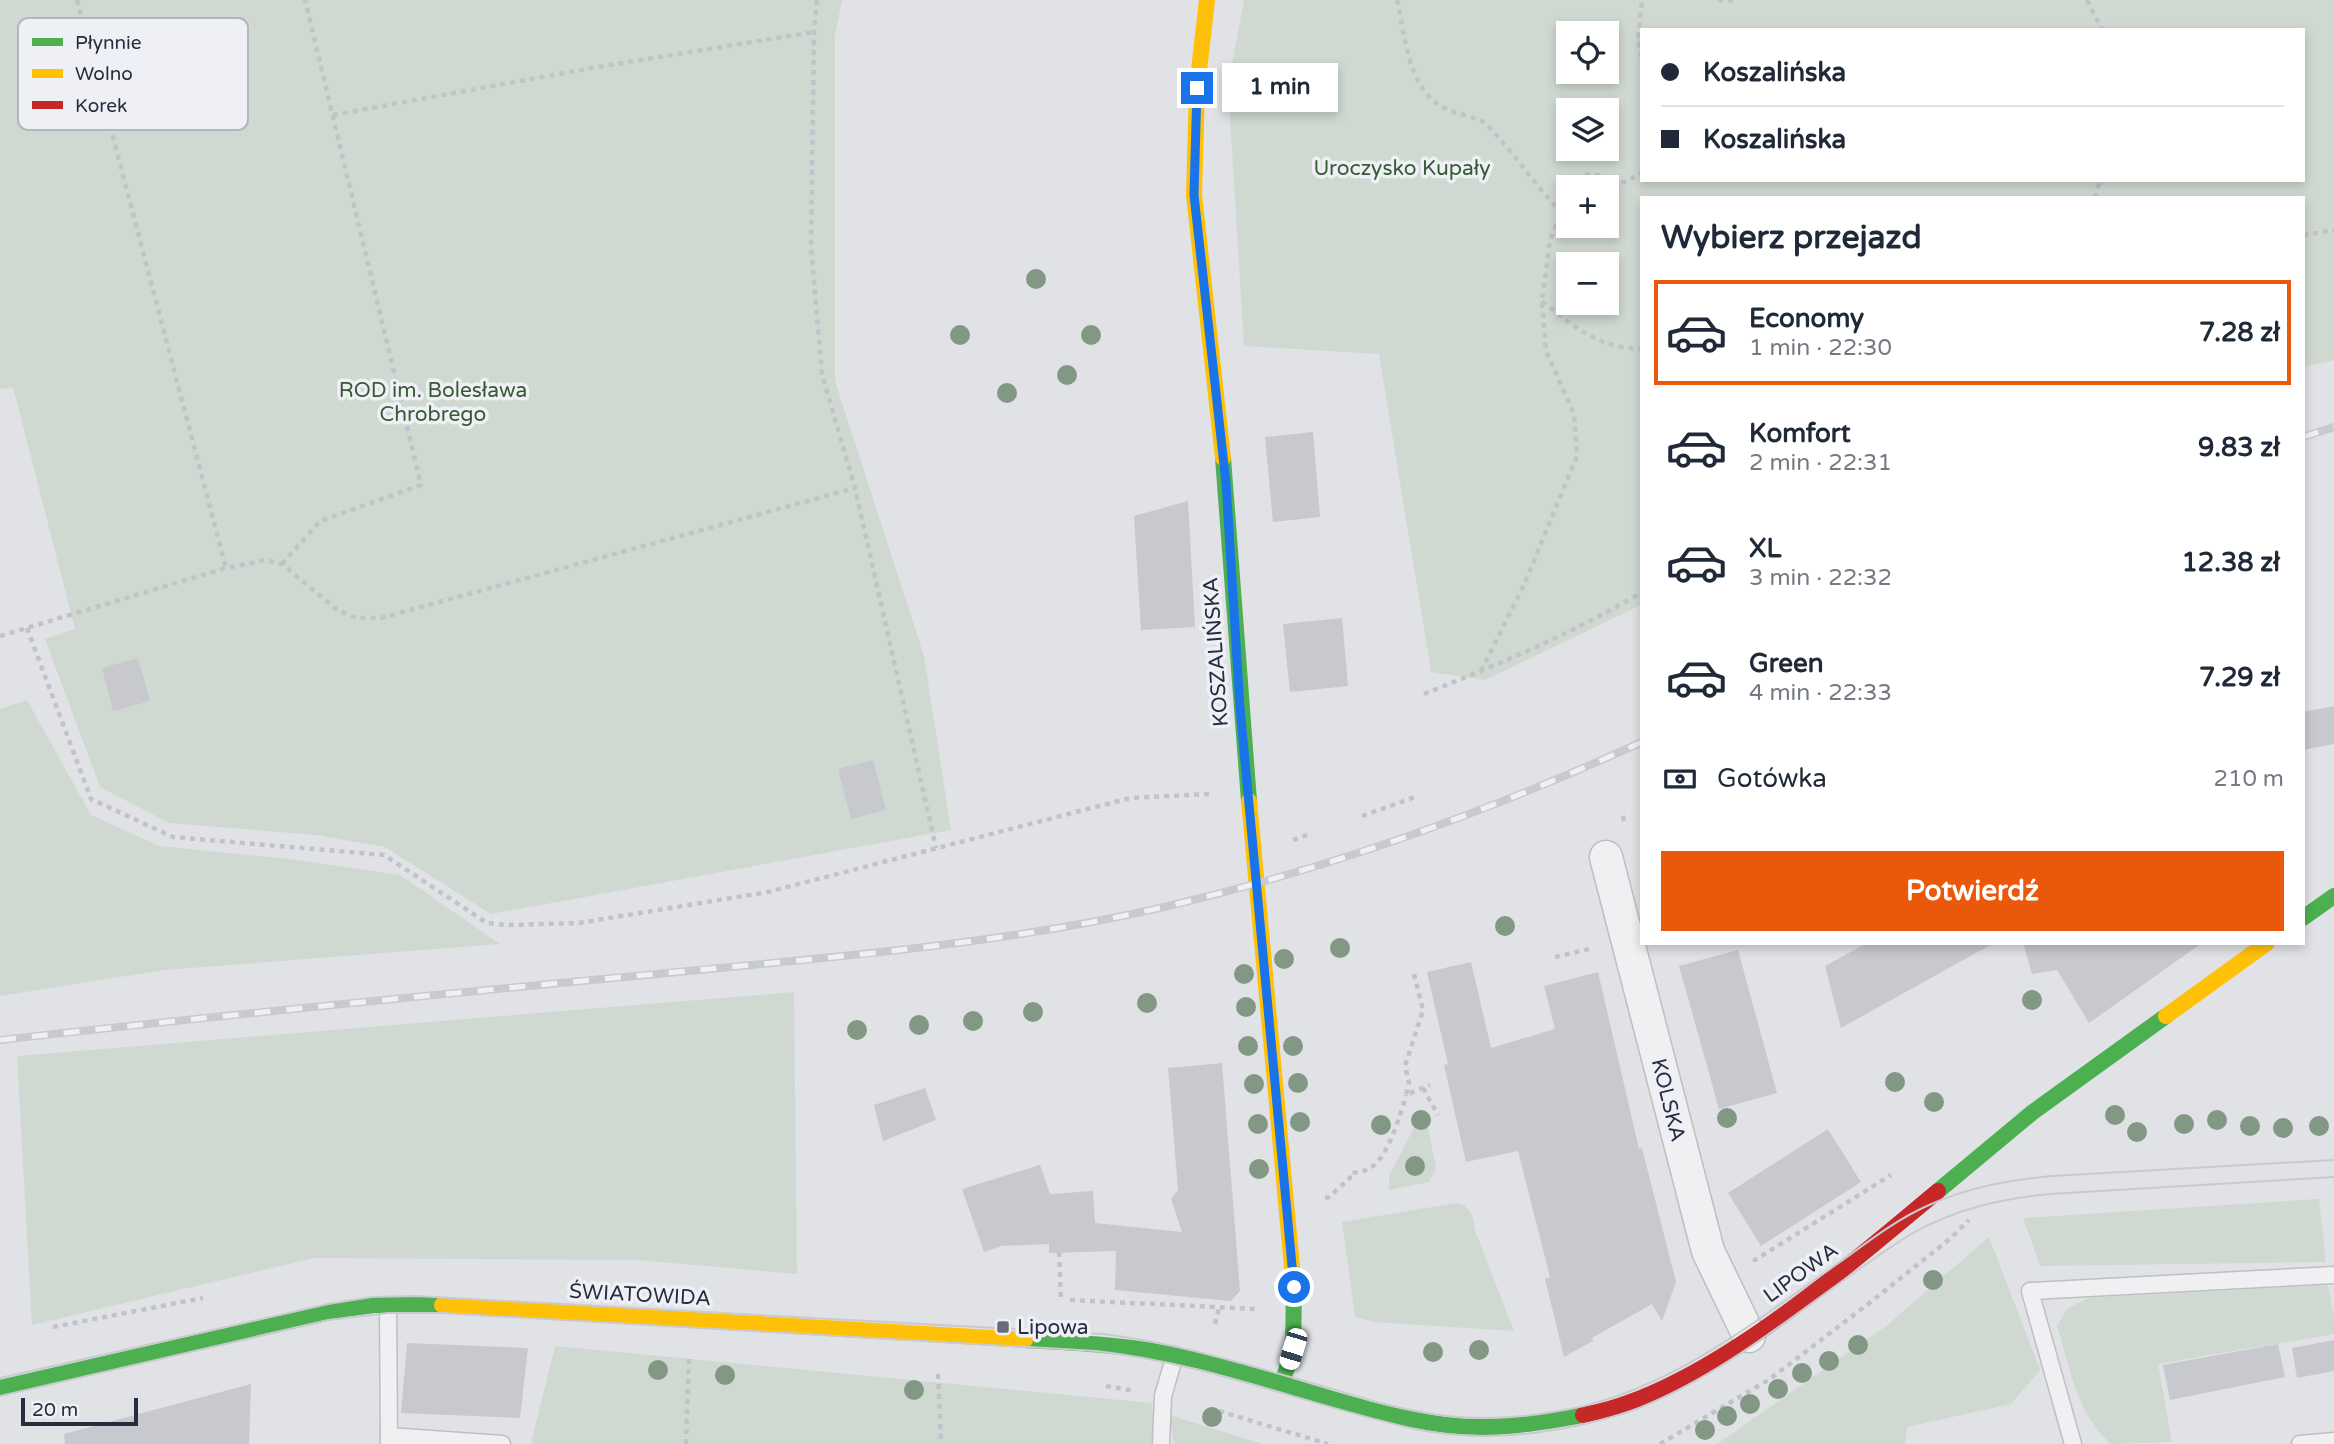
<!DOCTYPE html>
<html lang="pl">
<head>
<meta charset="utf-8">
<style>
  body { margin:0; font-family:"Varela Round",sans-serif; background:#f6f6f7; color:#1f2937; height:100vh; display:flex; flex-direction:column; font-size:26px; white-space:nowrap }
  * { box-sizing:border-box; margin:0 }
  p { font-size:23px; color:#747a83 }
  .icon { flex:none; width:38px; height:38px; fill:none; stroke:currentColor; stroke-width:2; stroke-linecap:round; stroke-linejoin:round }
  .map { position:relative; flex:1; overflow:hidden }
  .details { position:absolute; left:1640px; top:196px; width:665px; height:749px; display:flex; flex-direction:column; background:#fff; border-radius:0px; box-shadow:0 4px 10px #0003 }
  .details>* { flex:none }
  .guide { position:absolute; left:1640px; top:28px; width:665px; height:154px; border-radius:0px; box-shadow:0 4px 10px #0003; display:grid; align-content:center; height:154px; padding:0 21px; background:#fff }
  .fabs { position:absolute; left:1556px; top:21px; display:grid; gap:14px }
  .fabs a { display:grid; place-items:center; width:63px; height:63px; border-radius:0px; background:#fff; box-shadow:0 4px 10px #0003; font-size:35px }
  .scale { position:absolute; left:21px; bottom:18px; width:117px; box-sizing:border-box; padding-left:7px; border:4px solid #272d3f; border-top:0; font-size:19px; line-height:24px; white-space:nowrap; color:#272d3f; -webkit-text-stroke:5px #eef0f6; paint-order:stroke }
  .end { position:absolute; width:32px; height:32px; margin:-16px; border:9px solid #1a73e8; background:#fff; box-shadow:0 0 0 4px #fff }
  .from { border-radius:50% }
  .bubble { position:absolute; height:49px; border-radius:0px; background:#fff; box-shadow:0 4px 10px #0003; font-size:23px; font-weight:700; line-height:49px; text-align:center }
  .car { position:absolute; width:21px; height:42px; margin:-21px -10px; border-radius:9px; box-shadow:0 0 5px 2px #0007; background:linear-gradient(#fff 24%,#345 0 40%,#fff 0 76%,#345 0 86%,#fff 0) }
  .guide b { display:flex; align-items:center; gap:24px; height:66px; font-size:26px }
  .guide b+b { border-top:2px solid #e0e1e3 }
  .guide i { width:18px; height:18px; background:#1f2937 }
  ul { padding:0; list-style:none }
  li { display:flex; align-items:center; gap:21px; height:105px; margin:0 14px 10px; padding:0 7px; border:4px solid transparent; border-radius:0px }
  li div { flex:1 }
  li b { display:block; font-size:26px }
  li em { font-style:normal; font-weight:700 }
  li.on { border-color:#ea580c }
  li>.icon { width:63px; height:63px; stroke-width:1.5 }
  h2 { padding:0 21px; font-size:32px; line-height:84px }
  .pay { display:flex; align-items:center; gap:18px; height:77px; padding:0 21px; font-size:26px }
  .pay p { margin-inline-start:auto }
  .button { display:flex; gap:14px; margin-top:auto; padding:14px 21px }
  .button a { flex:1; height:80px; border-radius:0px; background:#ea580c; color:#fff; font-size:28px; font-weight:700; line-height:80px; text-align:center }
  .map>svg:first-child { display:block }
  .green { fill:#cfd9d1; fill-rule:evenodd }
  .building { fill:#c7c9ce }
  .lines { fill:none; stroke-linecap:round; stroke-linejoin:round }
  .lane-casing { stroke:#bdbfc3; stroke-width:19 }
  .street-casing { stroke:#bdbfc3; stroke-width:35 }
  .path { stroke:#c2c3c9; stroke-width:4.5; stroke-dasharray:5 5; stroke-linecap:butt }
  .lane { stroke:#f0f0f2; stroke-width:16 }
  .street { stroke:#f0f0f2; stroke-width:32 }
  .fast { stroke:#4caf50; stroke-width:16 }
  .slow { stroke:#ffc107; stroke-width:16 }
  .jam { stroke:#c62828; stroke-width:16 }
  .tram { stroke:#c9cacd; stroke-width:2 }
  .rail-casing { stroke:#c9cacd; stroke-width:8 }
  .rail { stroke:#eef0f6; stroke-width:5; stroke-dasharray:16; stroke-linecap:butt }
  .tree { fill:#829884 }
  .route { stroke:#1a73e8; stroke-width:9 }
  .poi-dot { fill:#686c79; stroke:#eef0f6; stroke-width:2.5 }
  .labels { text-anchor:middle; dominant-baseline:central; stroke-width:7; stroke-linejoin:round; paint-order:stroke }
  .park-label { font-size:21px; fill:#365b34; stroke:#eef0f6 }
  .street-label { font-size:21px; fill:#272d3f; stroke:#eef0f6 }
  .poi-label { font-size:21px; fill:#272d3f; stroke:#eef0f6; text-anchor:start }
  .key { fill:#eef0f6; stroke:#b2b6bf; stroke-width:2 }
  .key-label { font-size:19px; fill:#272d3f }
</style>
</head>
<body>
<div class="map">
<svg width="2334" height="1444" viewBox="0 0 2334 1444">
  <rect width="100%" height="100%" fill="#e0e2e6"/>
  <!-- green -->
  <path class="green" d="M 0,0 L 842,0 L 835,35 L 835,381 L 924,656 L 951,830 L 491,914 L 385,847 L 316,835 L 169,823 L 100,787 L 45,639 L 75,629 L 13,387 L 0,389 Z
    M 1244,0 L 2334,0 L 2334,360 L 2303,367 L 2303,198 L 1642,198 L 1641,605 L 1485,680 L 1431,672 L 1379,354 L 1244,346 L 1228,85 ZM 1642,30 L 2303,30 L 2303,180 L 1642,180 ZM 1568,33 L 1606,33 L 1606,72 L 1568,72 ZM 1568,110 L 1606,110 L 1606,149 L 1568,149 ZM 1568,187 L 1606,187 L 1606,226 L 1568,226 ZM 1568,264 L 1606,264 L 1606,303 L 1568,303 Z
    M 27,700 L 91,815 L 159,846 L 290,859 L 400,875 L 500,944 L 164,970 L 0,996 L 0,709 Z
    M 794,992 L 797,1274 L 637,1260 L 314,1258 L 32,1325 L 17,1056 Z
    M 1425,1113 L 1436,1168 L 1429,1182 L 1389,1190 L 1389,1176 L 1421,1114 Z
    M 2319,1199 L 2326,1262 L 2040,1266 L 2023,1218 Z
    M 1456,1203 L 1464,1205 L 1472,1215 L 1476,1233 L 1514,1331 L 1372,1322 L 1355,1316 L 1342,1222 Z
    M 1989,1237 L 2040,1370 L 2011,1404 L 1907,1427 L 1905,1444 L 1717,1444 L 1886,1326 Z
    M 2328,1285 L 2334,1316 L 2334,1334 L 2158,1364 L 2172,1442 L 2111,1444 C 2077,1415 2070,1367 2057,1326 L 2067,1309 L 2088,1298 Z
    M 555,1346 L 1152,1403 L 1154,1444 L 531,1444 Z
    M 1169,1415 L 1263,1444 L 1174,1444 Z"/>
  <!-- building -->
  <path class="building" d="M 1313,432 L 1320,517 L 1273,522 L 1265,437 Z
    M 1188,501 L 1195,627 L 1141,630 L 1134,516 Z
    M 1342,618 L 1348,686 L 1290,692 L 1283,624 Z
    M 138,658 L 150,701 L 113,711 L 102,668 Z
    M 2334,706 L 2334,744 L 2303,750 L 2303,712 Z
    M 873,760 L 886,810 L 851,819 L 838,769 Z
    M 1867,943 L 1994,943 L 1841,1028 L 1825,966 Z
    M 2023,943 L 2202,943 L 2089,1023 L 2057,970 L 2032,974 Z
    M 1738,950 L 1777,1093 L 1719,1109 L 1679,966 Z
    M 1471,962 L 1491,1048 L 1555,1029 L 1544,986 L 1598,972 L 1639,1149 L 1642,1148 L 1676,1282 L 1662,1321 L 1652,1304 L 1592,1338 L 1593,1341 L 1564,1357 L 1545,1279 L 1550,1277 L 1518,1151 L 1466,1162 L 1444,1065 L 1448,1064 L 1427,972 Z
    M 1222,1063 L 1240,1291 L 1231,1301 L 1115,1290 L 1116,1251 L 1049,1253 L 1049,1244 L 1001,1246 L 984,1252 L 962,1189 L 1040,1165 L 1050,1194 L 1093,1191 L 1095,1223 L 1182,1232 L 1171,1199 L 1178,1190 L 1168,1068 Z
    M 925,1088 L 936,1120 L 883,1141 L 874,1105 Z
    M 1828,1129 L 1861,1182 L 1761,1246 L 1728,1193 Z
    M 2334,1340 L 2334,1371 L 2297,1378 L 2292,1348 Z
    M 407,1343 L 528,1348 L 520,1418 L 401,1413 Z
    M 2278,1344 L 2285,1377 L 2170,1400 L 2163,1365 Z
    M 251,1384 L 249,1444 L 65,1444 L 64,1434 Z"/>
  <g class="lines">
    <!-- lane casing -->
    <g class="lane-casing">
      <path id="lane" d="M 388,1305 L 389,1444
        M 389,1436 L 502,1444
        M 1161,1444 L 1163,1396 L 1175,1355
        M 2073,1444 L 2030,1291 L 2334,1275
        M 2300,1444 L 2334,1441"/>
    </g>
    <!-- street casing -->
    <g class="street-casing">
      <path id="street" d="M 1606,857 L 1708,1251 L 1749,1336"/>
    </g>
    <!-- path -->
    <path class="path" d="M 77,0 L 226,568
      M 817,0 L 814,32 L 811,246 L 822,374 L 855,488 L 936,848
      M 1397,0 C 1406,38 1407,90 1446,109 C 1456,114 1480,118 1486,124 C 1513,151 1533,183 1560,211
      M 1718,0 L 1735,0
      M 2087,0 L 2102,30
      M 1642,57 L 1638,38 L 1642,0
      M 333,115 L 592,68 L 814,32
      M 1571,187 L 1582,174 L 1598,175 L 1611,185 L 1628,181 L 1642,172
      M 2095,198 L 2100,180
      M 2303,235 L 2334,230
      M 1542,301 C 1574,327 1598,348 1642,349
      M 282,564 L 320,521 L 421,485 L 305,0
      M 27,628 L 91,799 L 173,837 L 384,855 L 487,923 L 507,925 L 579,923 L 768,892 L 1130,798 L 1211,794
      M 0,636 L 226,568 L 265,560 L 282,564 L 336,609 L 356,618 L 381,618 L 855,488
      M 1481,671 L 1523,587 L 1577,456 L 1574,414 L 1546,351 L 1542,300 L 1550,241 L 1568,193
      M 1424,694 C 1497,665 1574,633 1642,592
      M 1362,816 L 1418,796
      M 1623,816 L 1625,826
      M 1293,840 L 1312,833
      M 1555,957 L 1594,948
      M 1414,974 L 1423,1010 L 1405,1066 L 1409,1082 L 1406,1095 L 1430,1085
      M 1423,1088 L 1438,1115
      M 1325,1198 L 1329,1197 L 1350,1178 L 1350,1173 C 1358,1172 1365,1172 1372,1167 C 1388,1156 1401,1114 1406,1095
      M 1059,1252 L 1061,1300
      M 1753,1259 L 1755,1260 L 1891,1175
      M 1070,1300 L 1256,1309
      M 1215,1324 L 1219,1308
      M 53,1327 L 203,1298
      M 938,1374 L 941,1444
      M 1106,1386 L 1135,1391
      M 1219,1411 L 1328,1444
      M 686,1444 L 689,1359
      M 1660,1444 L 1770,1379 L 1872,1301 L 1951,1238 L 1969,1220"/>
    <!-- lane -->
    <use href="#lane" class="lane"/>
    <!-- street -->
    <use href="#street" class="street"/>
    <!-- fast -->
    <path class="fast" d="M 1223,458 L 1249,801
      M 2303,918 L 2334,896
      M 1938,1191 L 2033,1112 L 2166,1016
      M 1025,1340 C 1078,1343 1131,1345 1183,1357 C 1271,1376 1356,1413 1446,1425 C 1492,1431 1538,1423 1583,1415
      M 1282,1383 L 1293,1349 L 1294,1289
      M 0,1388 L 344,1309 L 374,1305 L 442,1305"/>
    <!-- slow -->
    <path class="slow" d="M 1207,0 L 1197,88 L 1194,195 L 1223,458
      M 1249,801 L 1294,1289
      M 2166,1016 L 2267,943
      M 442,1305 L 1025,1340"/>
    <!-- jam -->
    <path class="jam" d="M 1583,1415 C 1702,1395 1846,1267 1938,1191"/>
    <!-- tram -->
    <path class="tram" d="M 0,1378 L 328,1304 L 372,1297 L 416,1296 L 1103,1334 C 1177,1343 1247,1365 1319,1385 C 1361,1398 1404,1411 1447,1416 C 1482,1420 1518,1418 1553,1412 C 1664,1396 1751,1324 1840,1262 C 1869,1241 1897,1219 1929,1205 C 1969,1187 2009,1180 2052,1176 L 2334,1160
      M 0,1396 L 328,1320 L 388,1313 L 443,1313 L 1096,1351 C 1206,1363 1308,1405 1415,1429 C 1459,1438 1503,1438 1547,1431 C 1578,1426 1610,1419 1639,1408 C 1739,1368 1820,1291 1911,1234 C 1955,1209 2000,1199 2050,1194 L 2334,1177"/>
    <!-- rail casing -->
    <g class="rail-casing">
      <path id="rail" d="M 2303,437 L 2334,427
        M 0,1040 C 215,1016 431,995 646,975 C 819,958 994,946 1164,907 C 1328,869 1488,812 1642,742"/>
    </g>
    <!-- rail -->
    <use href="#rail" class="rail"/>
  </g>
  <!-- trees -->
  <g class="tree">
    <circle cx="1036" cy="279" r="10"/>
    <circle cx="960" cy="335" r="10"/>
    <circle cx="1091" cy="335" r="10"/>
    <circle cx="1067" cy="375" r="10"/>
    <circle cx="1007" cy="393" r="10"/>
    <circle cx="1505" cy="926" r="10"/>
    <circle cx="1340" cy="948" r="10"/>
    <circle cx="1284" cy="959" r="10"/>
    <circle cx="1244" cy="974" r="10"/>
    <circle cx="2032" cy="1000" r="10"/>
    <circle cx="1147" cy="1003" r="10"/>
    <circle cx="1246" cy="1007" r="10"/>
    <circle cx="1033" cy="1012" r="10"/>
    <circle cx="973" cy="1021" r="10"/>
    <circle cx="919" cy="1025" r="10"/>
    <circle cx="857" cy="1030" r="10"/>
    <circle cx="1248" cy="1046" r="10"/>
    <circle cx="1293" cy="1046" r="10"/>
    <circle cx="1895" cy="1082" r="10"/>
    <circle cx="1298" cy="1083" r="10"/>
    <circle cx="1254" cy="1084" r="10"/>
    <circle cx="1934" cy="1102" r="10"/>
    <circle cx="2115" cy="1115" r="10"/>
    <circle cx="1727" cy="1118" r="10"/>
    <circle cx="1421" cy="1120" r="10"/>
    <circle cx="2217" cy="1120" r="10"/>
    <circle cx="1300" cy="1122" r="10"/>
    <circle cx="1258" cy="1124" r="10"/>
    <circle cx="2184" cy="1124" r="10"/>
    <circle cx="1381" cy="1125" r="10"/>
    <circle cx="2250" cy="1126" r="10"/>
    <circle cx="2319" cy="1126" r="10"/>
    <circle cx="2283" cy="1128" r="10"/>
    <circle cx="2137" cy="1132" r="10"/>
    <circle cx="1415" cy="1166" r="10"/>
    <circle cx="1259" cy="1169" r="10"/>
    <circle cx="1933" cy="1280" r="10"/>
    <circle cx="1858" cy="1345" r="10"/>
    <circle cx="1479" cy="1350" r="10"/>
    <circle cx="1433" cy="1352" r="10"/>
    <circle cx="1829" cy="1361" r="10"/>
    <circle cx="658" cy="1370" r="10"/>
    <circle cx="1802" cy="1373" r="10"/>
    <circle cx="725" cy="1375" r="10"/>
    <circle cx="1778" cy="1389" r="10"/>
    <circle cx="914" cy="1390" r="10"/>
    <circle cx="1750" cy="1404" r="10"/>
    <circle cx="1727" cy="1416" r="10"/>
    <circle cx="1212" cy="1417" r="10"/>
    <circle cx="1705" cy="1430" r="10"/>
  </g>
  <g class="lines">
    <!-- route -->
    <path class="route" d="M 1197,88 L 1194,195 L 1226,483 L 1240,708 L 1294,1287"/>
  </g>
  <!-- markers -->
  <rect class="poi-dot" x="996" y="1320" width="14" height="14" rx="3.5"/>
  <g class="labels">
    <!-- park labels -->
    <g class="park-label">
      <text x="1402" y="168">Uroczysko Kupały</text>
      <text x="433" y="390">ROD im. Bolesława<tspan x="433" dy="24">Chrobrego</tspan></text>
    </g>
    <!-- street labels -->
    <g class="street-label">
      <text transform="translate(1216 652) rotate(-94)">KOSZALIŃSKA</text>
      <text transform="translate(1668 1100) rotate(76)">KOLSKA</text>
      <text transform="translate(1801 1273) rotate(-36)">LIPOWA</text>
      <text transform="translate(640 1295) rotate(3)">ŚWIATOWIDA</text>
    </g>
    <!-- poi labels -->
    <g class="poi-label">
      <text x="1017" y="1327">Lipowa</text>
    </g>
  </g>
  <!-- legend -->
  <rect x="18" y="18" width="230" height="112" rx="10" class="key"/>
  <rect x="32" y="38" width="31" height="8" fill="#4caf50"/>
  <rect x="32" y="69" width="31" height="9" fill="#ffc107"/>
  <rect x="32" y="101" width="31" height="8" fill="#c62828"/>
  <g class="key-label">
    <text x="75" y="49">Płynnie</text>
    <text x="75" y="80">Wolno</text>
    <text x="75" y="112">Korek</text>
  </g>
</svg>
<div class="fabs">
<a><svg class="icon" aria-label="locate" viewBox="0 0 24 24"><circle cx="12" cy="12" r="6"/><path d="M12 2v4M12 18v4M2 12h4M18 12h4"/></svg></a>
<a><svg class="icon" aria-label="layers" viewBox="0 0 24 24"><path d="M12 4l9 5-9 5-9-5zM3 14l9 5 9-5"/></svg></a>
<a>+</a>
<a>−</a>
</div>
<div class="scale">20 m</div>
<i class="end from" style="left:1294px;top:1287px"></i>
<i class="end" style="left:1197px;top:88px"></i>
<div class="bubble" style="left:1222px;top:63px;width:116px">1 min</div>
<i class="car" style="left:1293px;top:1349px;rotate:197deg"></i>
<div class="guide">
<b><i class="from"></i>Koszalińska</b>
<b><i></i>Koszalińska</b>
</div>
<section class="details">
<h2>Wybierz przejazd</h2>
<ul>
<li class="on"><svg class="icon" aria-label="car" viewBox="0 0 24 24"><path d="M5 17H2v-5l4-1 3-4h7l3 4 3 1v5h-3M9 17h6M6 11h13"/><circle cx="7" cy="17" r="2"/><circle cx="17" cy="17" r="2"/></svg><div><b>Economy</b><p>1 min · 22:30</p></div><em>7.28 zł</em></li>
<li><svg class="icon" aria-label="car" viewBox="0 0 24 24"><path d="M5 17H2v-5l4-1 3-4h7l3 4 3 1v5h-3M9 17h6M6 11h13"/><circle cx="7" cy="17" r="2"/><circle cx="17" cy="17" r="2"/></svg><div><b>Komfort</b><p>2 min · 22:31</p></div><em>9.83 zł</em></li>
<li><svg class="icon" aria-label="car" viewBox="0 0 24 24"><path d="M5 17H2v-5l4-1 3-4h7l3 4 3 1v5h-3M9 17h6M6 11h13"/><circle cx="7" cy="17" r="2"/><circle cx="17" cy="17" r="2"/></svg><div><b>XL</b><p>3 min · 22:32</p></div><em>12.38 zł</em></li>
<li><svg class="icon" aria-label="car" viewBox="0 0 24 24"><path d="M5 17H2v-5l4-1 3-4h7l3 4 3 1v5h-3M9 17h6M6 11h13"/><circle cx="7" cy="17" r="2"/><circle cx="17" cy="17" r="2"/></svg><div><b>Green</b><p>4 min · 22:33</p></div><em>7.29 zł</em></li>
</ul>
<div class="pay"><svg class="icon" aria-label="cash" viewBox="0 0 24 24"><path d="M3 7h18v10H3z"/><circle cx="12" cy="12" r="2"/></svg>Gotówka<p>210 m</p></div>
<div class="button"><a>Potwierdź</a></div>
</section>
</div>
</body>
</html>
